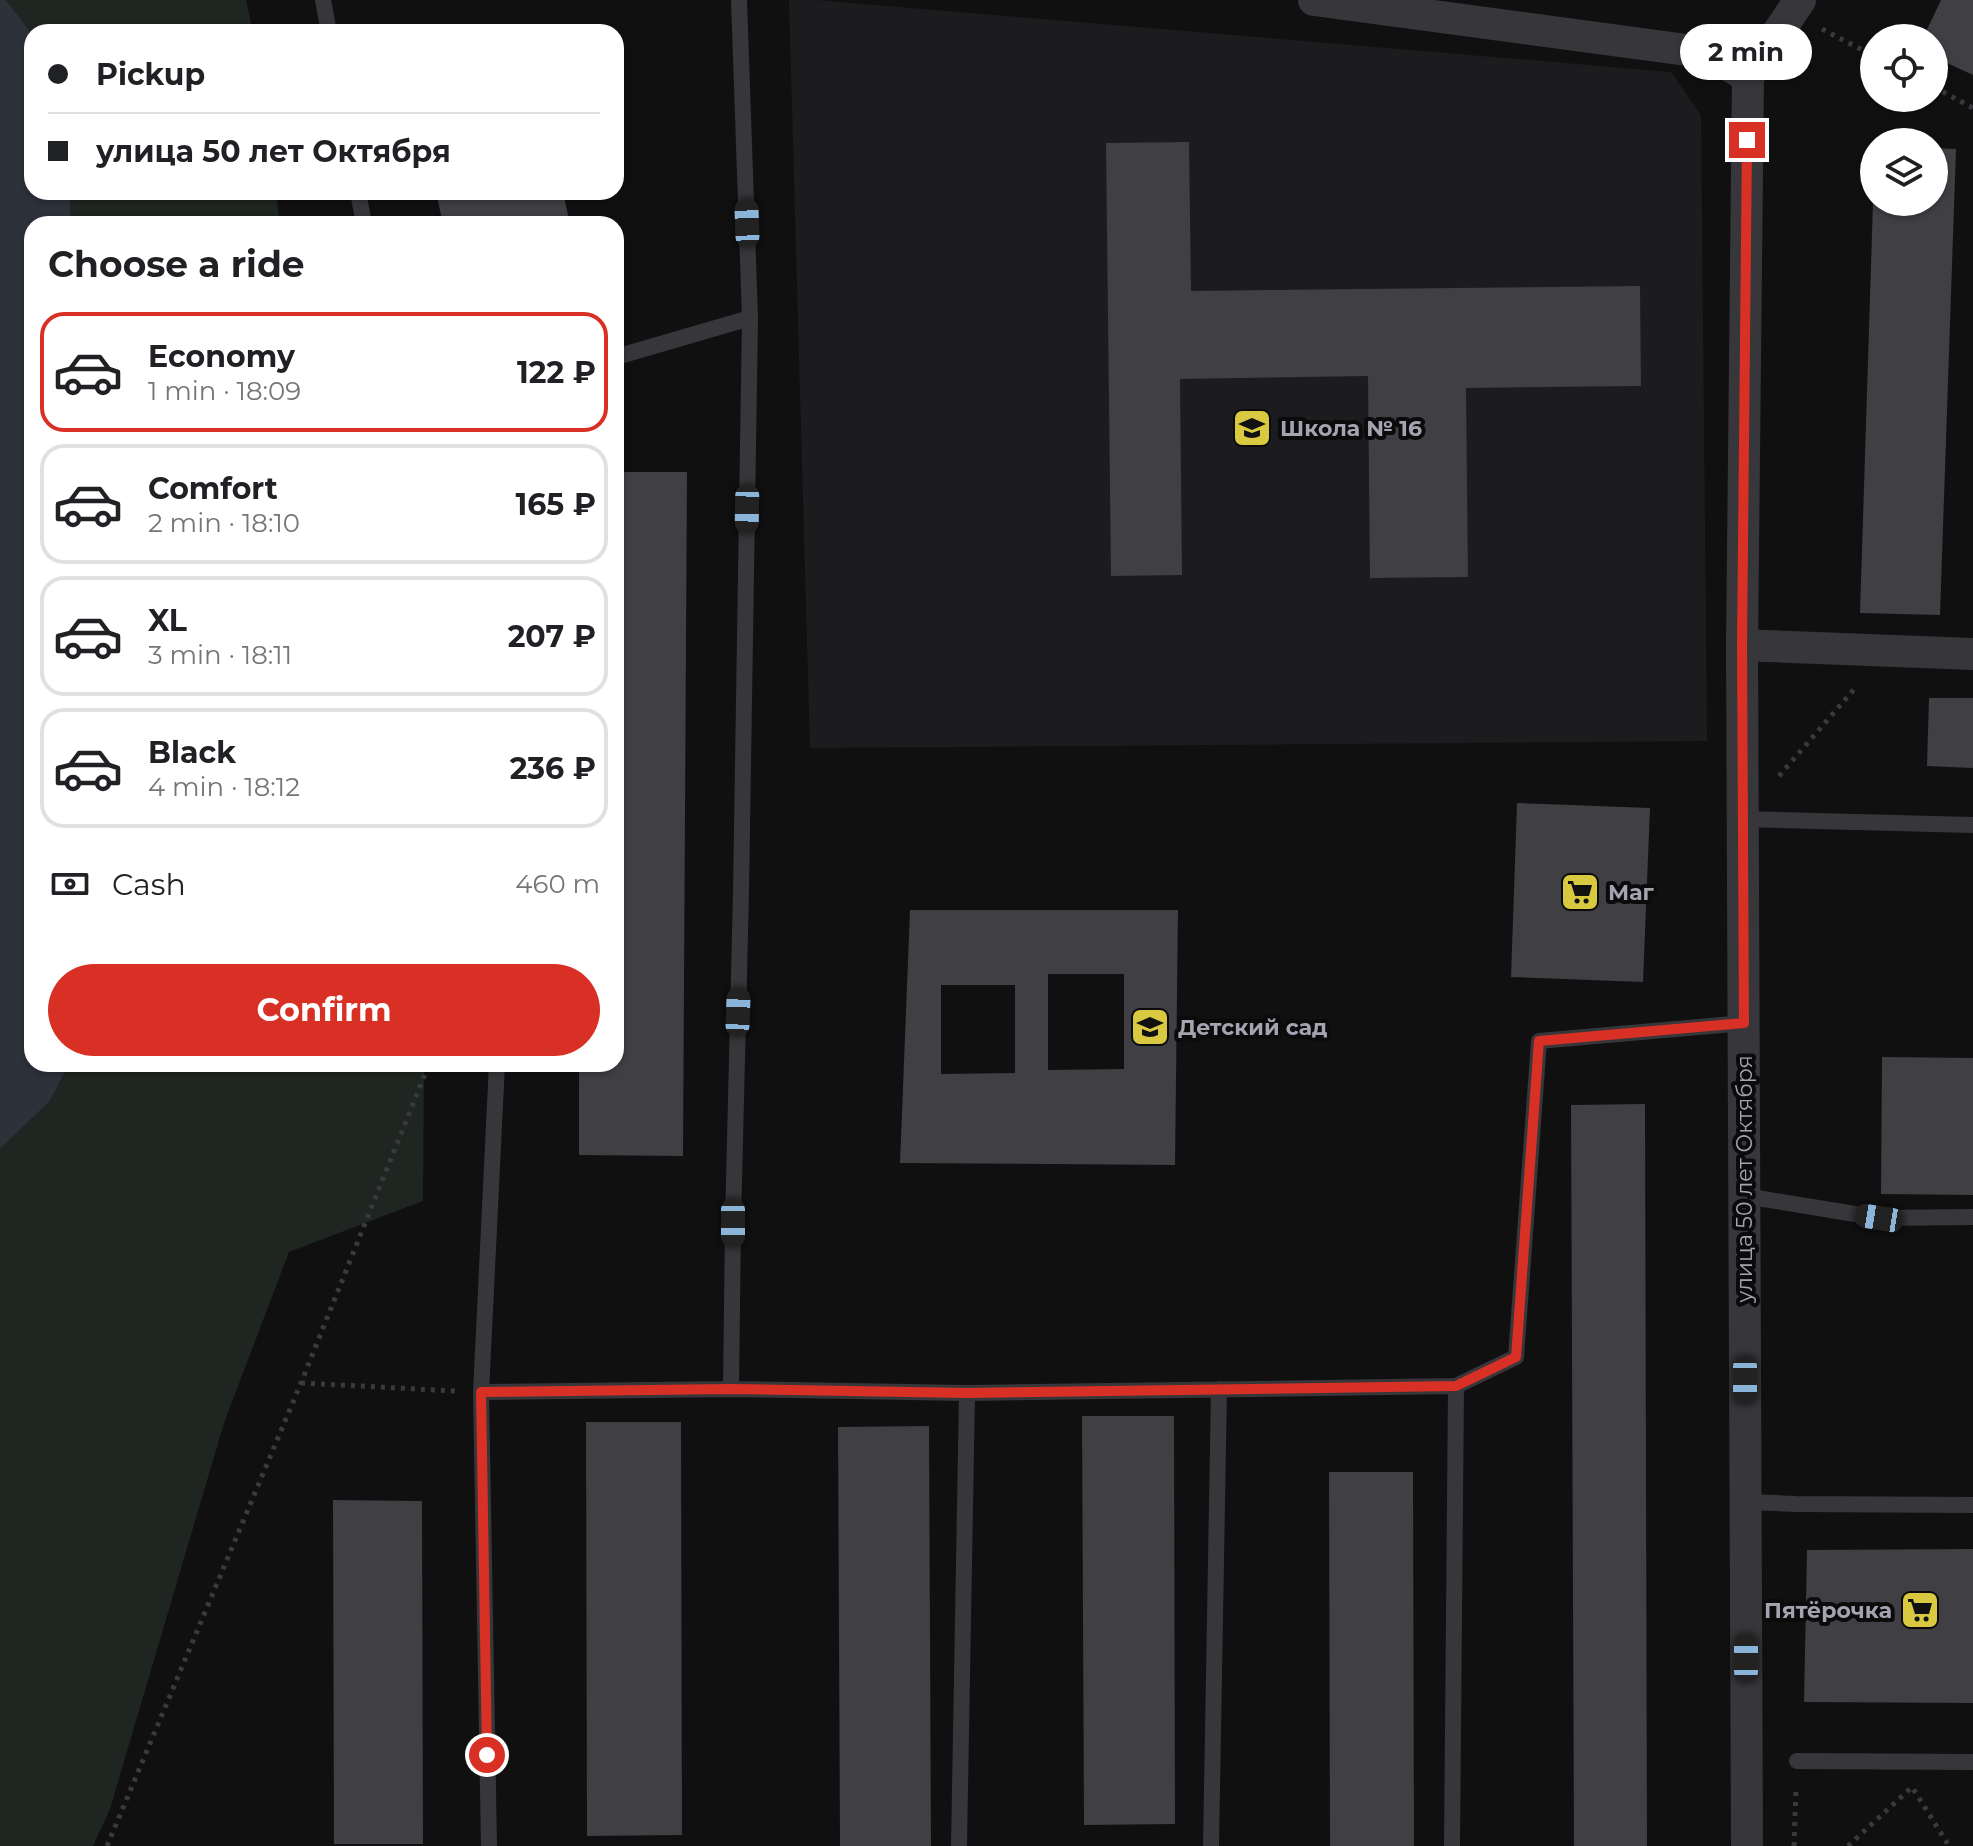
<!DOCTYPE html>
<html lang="en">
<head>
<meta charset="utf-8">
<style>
  body { margin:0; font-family:Montserrat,sans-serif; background:#f6f6f6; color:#202124; height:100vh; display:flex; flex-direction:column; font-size:30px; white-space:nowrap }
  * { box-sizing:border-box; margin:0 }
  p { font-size:26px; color:#757577 }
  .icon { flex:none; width:44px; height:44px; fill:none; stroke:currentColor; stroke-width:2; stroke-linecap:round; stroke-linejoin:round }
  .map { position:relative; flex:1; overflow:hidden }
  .details { position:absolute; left:24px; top:216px; width:600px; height:856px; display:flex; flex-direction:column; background:#fff; border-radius:24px; box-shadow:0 2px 6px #0004 }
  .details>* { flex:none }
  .guide { position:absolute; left:24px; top:24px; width:600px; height:176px; border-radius:24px; box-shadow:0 2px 6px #0004; display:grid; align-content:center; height:176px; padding:0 24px; background:#fff }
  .tools { position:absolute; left:1860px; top:24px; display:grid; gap:16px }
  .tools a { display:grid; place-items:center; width:88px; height:88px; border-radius:50%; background:#fff; box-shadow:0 2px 6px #0004; font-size:40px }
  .end { position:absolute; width:36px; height:36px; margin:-18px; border:10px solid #d93025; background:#fff; box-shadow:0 0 0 4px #fff }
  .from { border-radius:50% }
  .bubble { position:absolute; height:56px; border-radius:28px; background:#fff; box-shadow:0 2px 6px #0004; font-size:26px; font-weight:700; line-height:56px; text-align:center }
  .car { position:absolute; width:24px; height:48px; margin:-24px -12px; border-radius:10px; box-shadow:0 0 6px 2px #0007; background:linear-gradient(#222 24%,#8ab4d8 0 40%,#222 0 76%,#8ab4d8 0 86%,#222 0) }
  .guide b { display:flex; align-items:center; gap:28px; height:76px; font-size:30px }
  .guide b+b { border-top:2px solid #e0e0e0 }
  .guide i { width:20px; height:20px; background:#202124 }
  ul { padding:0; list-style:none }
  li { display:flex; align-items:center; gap:24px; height:120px; margin:0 16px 12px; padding:0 8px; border:4px solid #e0e0e0; border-radius:24px }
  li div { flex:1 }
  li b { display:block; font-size:30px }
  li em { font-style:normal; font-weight:700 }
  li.selected { border-color:#d93025 }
  li>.icon { width:72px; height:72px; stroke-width:1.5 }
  h2 { padding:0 24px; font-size:36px; line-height:96px }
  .pay { display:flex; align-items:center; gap:20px; height:88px; padding:0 24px; font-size:30px }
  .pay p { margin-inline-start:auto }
  .primary-button { display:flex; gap:16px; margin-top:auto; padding:16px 24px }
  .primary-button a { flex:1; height:92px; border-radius:48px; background:#d93025; color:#fff; font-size:32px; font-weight:700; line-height:92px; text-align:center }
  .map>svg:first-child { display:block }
  .built { fill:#1c1c1e }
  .green { fill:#1f2521 }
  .water { fill:#2d313a }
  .building { fill:#3f3f44; fill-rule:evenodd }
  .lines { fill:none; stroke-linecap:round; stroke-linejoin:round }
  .path { stroke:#3a3a3e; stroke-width:5; stroke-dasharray:4 6; stroke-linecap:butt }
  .lane { stroke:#37363a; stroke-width:16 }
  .street { stroke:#37363a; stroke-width:32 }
  .route { stroke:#d93025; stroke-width:10 }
  .labels { text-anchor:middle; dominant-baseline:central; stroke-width:8; stroke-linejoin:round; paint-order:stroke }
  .poi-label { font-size:22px; font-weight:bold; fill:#a3a4b0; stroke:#0b0b0c; text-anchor:start }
  .street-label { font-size:22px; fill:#a3a4b0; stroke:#0b0b0c }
</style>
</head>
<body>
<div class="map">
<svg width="1973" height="1846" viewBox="0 0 1973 1846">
  <rect width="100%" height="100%" fill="#101011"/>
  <!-- built -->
  <path class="built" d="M 789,0 L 817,0 L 1671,72 L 1701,115 L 1707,741 L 810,748 Z"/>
  <!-- green -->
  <path class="green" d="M 6,0 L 246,0 L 253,32 L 32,32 L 32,37 L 29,30 Z
    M 70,192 L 276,192 L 280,224 L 71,224 Z
    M 69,1064 L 424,1064 L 423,1201 L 289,1252 L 224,1423 L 110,1809 L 93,1846 L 0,1846 L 0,1149 L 50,1101 Z"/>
  <!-- water -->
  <path class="water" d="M 0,0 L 6,0 L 29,30 L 32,37 L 32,192 L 70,192 L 71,224 L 32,224 L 32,1064 L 69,1064 L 50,1101 L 0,1149 Z"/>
  <!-- building -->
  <path class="building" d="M 1941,0 L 1973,0 L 1973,75 L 1934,57 L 1934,38 L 1923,38 Z
    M 1189,142 L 1191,291 L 1640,286 L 1641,386 L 1466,388 L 1468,577 L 1370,578 L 1368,376 L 1180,379 L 1182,575 L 1111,576 L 1106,143 Z
    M 1934,148 L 1956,149 L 1940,615 L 1860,613 L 1873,202 L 1934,202 Z
    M 436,192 L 563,192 L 570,224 L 443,224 Z
    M 616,472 L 687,472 L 683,1156 L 579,1155 L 579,1064 L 616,1064 Z
    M 1929,698 L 1973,698 L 1973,768 L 1927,766 Z
    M 1517,803 L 1650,808 L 1643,982 L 1511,977 Z
    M 910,910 L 1178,910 L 1175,1165 L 900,1163 ZM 1048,974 L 1124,974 L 1124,1069 L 1048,1070 ZM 941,985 L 1015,985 L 1015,1073 L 941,1074 Z
    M 1882,1057 L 1973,1058 L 1973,1195 L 1881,1194 Z
    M 1645,1104 L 1647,1846 L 1574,1846 L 1571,1105 Z
    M 1082,1416 L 1174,1416 L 1175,1824 L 1084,1825 Z
    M 586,1422 L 681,1422 L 682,1835 L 587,1836 Z
    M 929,1426 L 931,1846 L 840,1846 L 838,1427 Z
    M 1329,1472 L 1413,1472 L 1414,1846 L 1330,1846 Z
    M 333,1500 L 422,1501 L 423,1844 L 334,1844 Z
    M 1973,1549 L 1973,1703 L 1804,1702 L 1807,1550 Z"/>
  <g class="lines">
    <!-- path -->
    <path class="path" d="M 1822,29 L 1874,56
      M 1934,87 L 1973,108
      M 1779,776 L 1856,687
      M 301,1383 L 456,1391
      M 107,1846 L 301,1383 L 429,1064
      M 1794,1846 L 1796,1787
      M 1848,1846 L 1912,1787 L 1949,1846"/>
    <!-- lane -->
    <path class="lane" d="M 323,0 L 329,32
      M 358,192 L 364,224
      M 750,318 L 741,892 L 733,1223 L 731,1389 L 967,1393 L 1456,1386 L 1516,1357 L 1539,1041 L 1744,1023
      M 616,357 L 750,318 L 739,0
      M 1742,819 L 1973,825
      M 1745,1196 L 1879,1218 L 1973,1217
      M 481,1392 L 731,1389
      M 1746,1502 L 1796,1504 L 1973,1505
      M 1797,1761 L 1973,1762
      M 489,1846 L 481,1392 L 497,1064
      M 959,1846 L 967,1393
      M 1211,1846 L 1219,1389
      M 1452,1846 L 1456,1386"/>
    <!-- street -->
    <path class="street" d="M 1314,0 L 1709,53 L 1748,77
      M 1742,645 L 1973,654
      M 1747,1846 L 1742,645 L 1748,77 L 1800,0"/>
  </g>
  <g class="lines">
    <!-- route -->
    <path class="route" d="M 487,1755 L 481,1392 L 731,1389 L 967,1393 L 1456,1386 L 1516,1357 L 1539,1041 L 1744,1023 L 1742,645 L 1747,140"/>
  </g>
  <!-- icons -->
  <defs>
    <g id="school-square" transform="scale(2)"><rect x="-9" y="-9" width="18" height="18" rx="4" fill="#d8c940" stroke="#0b0b0c"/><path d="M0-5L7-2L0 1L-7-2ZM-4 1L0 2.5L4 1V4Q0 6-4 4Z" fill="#111"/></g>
    <g id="supermarket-square" transform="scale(2)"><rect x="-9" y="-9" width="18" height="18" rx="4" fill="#d8c940" stroke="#0b0b0c"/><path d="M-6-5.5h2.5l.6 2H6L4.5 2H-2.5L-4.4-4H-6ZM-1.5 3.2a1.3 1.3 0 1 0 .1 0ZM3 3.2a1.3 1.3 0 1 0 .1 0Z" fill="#111"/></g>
  </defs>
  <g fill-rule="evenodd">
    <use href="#school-square" x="1252" y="428"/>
    <use href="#supermarket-square" x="1580" y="892"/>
    <use href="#school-square" x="1150" y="1027"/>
    <use href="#supermarket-square" x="1920" y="1610"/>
  </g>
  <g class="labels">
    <!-- poi labels -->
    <g class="poi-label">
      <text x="1280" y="428">Школа № 16</text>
      <text x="1608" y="892">Маг</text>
      <text x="1178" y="1027">Детский сад</text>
      <text x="1892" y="1610" text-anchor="end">Пятёрочка</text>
    </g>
    <!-- street labels -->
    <g class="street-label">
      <text transform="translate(1744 1179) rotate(-90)">улица 50 лет Октября</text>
    </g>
  </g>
</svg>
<div class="tools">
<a><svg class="icon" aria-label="locate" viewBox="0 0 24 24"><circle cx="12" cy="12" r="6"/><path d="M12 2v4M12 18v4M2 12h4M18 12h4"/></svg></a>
<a><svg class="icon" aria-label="layers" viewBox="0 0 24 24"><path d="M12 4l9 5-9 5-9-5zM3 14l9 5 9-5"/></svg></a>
</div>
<i class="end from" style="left:487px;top:1755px"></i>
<i class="end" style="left:1747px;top:140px"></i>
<div class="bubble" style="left:1680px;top:24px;width:132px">2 min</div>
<i class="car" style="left:747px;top:223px;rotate:358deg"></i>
<i class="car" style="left:747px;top:509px;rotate:181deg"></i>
<i class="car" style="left:738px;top:1012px;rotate:2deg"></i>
<i class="car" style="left:1879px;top:1218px;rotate:279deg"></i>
<i class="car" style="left:733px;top:1223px;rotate:180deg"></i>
<i class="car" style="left:1745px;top:1380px;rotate:180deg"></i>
<i class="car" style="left:1746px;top:1658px;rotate:0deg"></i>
<div class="guide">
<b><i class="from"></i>Pickup</b>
<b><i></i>улица 50 лет Октября</b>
</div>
<section class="details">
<h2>Choose a ride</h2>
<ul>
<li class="selected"><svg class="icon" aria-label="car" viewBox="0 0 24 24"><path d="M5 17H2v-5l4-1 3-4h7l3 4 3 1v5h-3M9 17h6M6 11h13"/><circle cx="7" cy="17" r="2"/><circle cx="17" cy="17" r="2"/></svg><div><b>Economy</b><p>1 min · 18:09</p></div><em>122 ₽</em></li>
<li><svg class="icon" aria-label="car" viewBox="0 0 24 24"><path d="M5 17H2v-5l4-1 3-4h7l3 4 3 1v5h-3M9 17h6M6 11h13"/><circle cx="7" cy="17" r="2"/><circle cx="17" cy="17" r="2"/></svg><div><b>Comfort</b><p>2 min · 18:10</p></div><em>165 ₽</em></li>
<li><svg class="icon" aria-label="car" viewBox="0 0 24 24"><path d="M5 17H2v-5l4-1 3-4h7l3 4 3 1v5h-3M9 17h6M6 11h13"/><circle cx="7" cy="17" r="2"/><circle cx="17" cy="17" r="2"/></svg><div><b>XL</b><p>3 min · 18:11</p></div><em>207 ₽</em></li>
<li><svg class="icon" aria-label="car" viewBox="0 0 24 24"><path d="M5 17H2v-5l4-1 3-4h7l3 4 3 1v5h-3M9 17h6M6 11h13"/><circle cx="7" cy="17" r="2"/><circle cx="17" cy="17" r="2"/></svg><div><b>Black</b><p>4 min · 18:12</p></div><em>236 ₽</em></li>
</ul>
<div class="pay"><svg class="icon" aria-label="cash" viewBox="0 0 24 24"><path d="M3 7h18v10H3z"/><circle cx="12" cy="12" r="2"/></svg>Cash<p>460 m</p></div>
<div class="primary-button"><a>Confirm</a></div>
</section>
</div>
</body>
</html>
